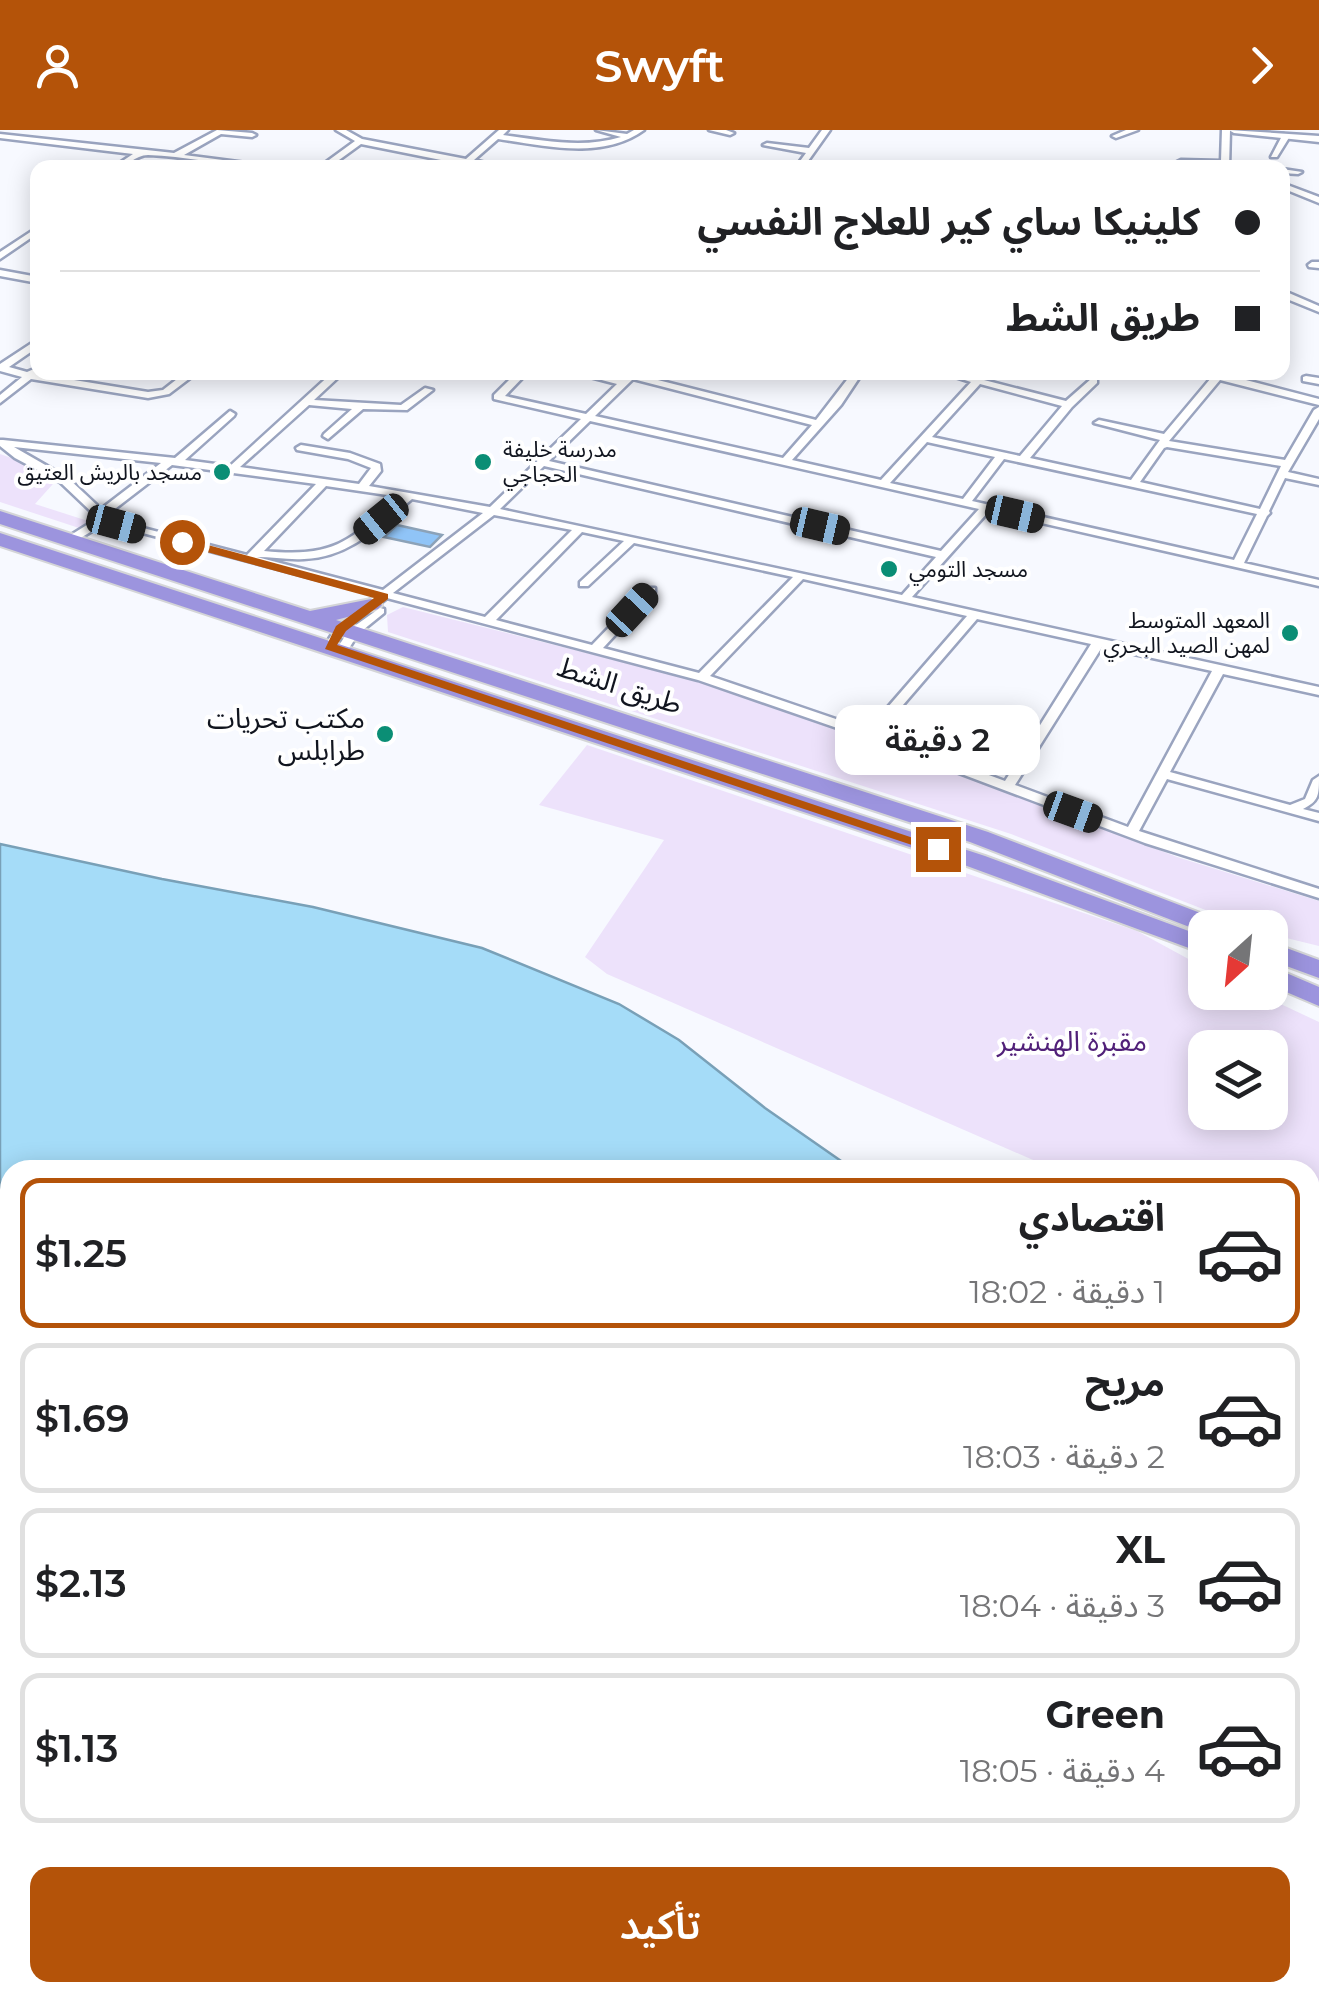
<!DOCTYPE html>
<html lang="ar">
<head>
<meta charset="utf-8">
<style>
  body { margin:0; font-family:Montserrat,"Noto Sans Arabic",sans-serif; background:#f2f2f2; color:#202124; direction:rtl; height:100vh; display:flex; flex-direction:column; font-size:38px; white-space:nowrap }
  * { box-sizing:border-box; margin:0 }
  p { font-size:32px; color:#757577 }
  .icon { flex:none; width:55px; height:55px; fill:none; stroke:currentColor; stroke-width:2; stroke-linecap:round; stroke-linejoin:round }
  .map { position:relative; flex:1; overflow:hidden; direction:ltr }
  .panel { position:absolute; left:0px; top:1030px; width:1320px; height:842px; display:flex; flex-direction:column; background:#fff; border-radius:30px 30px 0 0; box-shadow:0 5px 25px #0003; direction:rtl }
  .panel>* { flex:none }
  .banner { position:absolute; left:30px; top:30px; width:1260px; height:220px; border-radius:20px; box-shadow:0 5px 25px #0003; direction:rtl; display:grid; align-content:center; height:220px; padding:0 30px; background:#fff }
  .needle { width:65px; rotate:207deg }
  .controls { position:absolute; left:1188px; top:780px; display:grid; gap:20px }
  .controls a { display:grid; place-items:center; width:100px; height:100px; border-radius:20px; background:#fff; box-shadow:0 5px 25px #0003; font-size:50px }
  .end { position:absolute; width:45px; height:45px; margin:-22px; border:12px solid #b45309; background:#fff; box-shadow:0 0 0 5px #fff }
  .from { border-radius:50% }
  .bubble { position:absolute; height:70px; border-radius:20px; background:#fff; box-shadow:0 5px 25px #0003; font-size:32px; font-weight:600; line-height:70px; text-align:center; direction:rtl }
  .car { position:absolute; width:30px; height:60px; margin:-30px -15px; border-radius:12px; box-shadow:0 0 8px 2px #0007; background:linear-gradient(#222 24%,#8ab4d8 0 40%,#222 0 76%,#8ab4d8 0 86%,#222 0) }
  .banner b { display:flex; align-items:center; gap:35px; height:95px; font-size:38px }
  .banner b+b { border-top:2px solid #e0e0e0 }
  .banner i { width:25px; height:25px; background:#202124 }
  ul { padding:18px 0 0; list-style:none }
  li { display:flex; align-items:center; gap:30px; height:150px; margin:0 20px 15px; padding:0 10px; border:5px solid #e0e0e0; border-radius:20px }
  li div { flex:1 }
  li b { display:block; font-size:38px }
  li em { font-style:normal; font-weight:600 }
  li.current { border-color:#b45309 }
  li>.icon { width:90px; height:90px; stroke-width:1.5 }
  .cta { display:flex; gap:20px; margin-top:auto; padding:20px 30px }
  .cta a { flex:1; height:115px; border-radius:20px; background:#b45309; color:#fff; font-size:40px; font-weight:600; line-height:115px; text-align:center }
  header { display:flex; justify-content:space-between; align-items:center; height:130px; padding:0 30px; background:#b45309; color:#fff; font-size:45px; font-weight:600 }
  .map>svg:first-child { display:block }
  .green { fill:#ede2fb; fill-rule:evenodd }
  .water { fill:#a5dcf8; stroke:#79a0b7; stroke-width:2.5 }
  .building { fill:#90c4f7; stroke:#8ca2b8; stroke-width:2.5 }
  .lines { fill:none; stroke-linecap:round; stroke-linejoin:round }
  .minor-casing { stroke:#9aa4bf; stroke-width:5 }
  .tertiary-casing { stroke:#9aa4bf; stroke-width:5 }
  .trunk-casing { stroke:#d4d5d7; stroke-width:4 }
  .minor { fill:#fff; fill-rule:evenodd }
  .tertiary { fill:#fff; fill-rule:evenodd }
  .trunk { fill:#9c94de; fill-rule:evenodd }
  .route { fill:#b45309 }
  .poi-dot { fill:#0b8e75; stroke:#fff; stroke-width:4 }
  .labels { text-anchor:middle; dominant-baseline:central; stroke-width:8; stroke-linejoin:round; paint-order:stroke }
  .far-poi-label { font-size:22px; fill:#11151f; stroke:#fff; text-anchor:start }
  .street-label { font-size:28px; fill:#11151f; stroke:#fff }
  .poi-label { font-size:28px; fill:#11151f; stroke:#fff; text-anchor:end }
  .park-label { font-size:28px; fill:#512079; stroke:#fff }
</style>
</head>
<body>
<header><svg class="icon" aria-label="forward" viewBox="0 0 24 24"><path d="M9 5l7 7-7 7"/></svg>Swyft<svg class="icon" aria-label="person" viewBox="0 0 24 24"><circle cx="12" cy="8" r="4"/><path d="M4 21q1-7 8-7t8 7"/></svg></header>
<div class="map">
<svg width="1319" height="1872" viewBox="0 0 1319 1872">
  <rect width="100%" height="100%" fill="#f7f9ff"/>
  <!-- green -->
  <path class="green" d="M 0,324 L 61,345 L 35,374 L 88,391 L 79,398 L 0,372 Z
    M 403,477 L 707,553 L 971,646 L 1177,727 L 1319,771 L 1319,816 L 1270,804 L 1270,798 L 1249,797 L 1011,704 L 388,502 L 387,485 Z
    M 587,615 L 1137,801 L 1205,838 L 1205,862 L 1257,863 L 1319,892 L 1319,1250 L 1310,1245 L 1310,1040 L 1056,1040 L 607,844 L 585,827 L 664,710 L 539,675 ZM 1205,918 L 1270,918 L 1270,982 L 1205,982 Z"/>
  <!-- water -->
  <path class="water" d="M 0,714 L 162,749 L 313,777 L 482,818 L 619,874 L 679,910 L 765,978 L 854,1040 L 10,1040 L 10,1862 L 1310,1862 L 1310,1305 L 1319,1308 L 1319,1872 L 0,1872 Z"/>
  <!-- building -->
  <path class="building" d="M 397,395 L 442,405 L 430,417 L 384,407 Z"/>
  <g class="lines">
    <!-- minor casing -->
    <g class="minor-casing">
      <path id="minor" d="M 217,0 L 252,3 L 256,5 L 252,7 L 221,4 L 184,25 L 284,38 C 238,38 194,27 148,25 C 135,25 127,38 112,38 L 133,24 L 0,8 L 0,4 L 174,23 Z
        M 336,0 L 346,0 L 362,9 L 466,29 L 499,0 L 508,0 L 503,5 C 542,10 582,19 621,7 L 596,0 L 627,4 L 634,0 L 644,0 C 603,30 545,16 498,9 L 474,30 L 504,38 L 466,35 L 361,14 L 328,38 L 318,38 L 355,11 Z
        M 709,0 L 726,0 L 734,3 L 730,5 Z
        M 822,0 L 830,0 L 803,38 L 795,38 L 806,23 L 763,15 L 767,13 L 809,18 Z
        M 1126,0 L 1138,0 L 1116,8 L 1112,6 Z
        M 1222,0 L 1230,0 L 1229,38 L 1178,34 L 1177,32 L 1181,30 L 1221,31 Z
        M 1283,4 L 1290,6 L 1277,27 L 1271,27 Z
        M 1282,39 L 1302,42 L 1298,44 L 1282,43 Z
        M 1282,53 L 1319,67 L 1319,73 L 1282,58 Z
        M 38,97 L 38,103 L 0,129 L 0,122 Z
        M 1312,132 L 1319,132 L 1319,138 L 1309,137 L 1308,135 Z
        M 0,140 L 38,147 L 38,153 L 0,146 Z
        M 1282,160 L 1319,176 L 1319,182 L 1282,167 Z
        M 38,209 L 38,217 L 9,237 L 27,242 L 34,239 L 38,240 L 37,244 L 148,262 L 163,260 L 186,242 L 198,242 L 169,264 L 148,268 L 31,249 L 0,273 L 0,265 L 22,247 L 0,241 L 0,234 Z
        M 333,242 L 344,242 L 314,270 L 401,275 L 425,258 L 433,260 L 407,280 L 363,279 L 328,309 L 323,306 L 324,304 L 352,279 L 309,275 L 240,337 L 359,354 L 371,338 L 348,329 L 297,320 L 296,318 L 301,315 L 350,323 L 380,334 L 381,341 L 369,356 L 490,377 L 581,289 L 494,269 L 494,265 L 517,242 L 528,242 L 505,266 L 586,284 L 617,254 L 571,242 L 592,242 L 622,249 L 629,242 L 640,242 L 638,245 L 816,290 L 853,242 L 863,242 L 841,275 L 792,330 L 881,350 L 971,252 L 940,242 L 958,242 L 976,247 L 980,242 L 991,242 L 984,250 L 1066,271 L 1091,249 L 1097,249 L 1097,253 L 1072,277 L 1030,328 L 1131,350 L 1160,310 L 1094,293 L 1099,290 L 1164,304 L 1211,248 L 1196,242 L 1215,242 L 1319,269 L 1319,275 L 1220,250 L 1169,311 L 1285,330 L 1314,280 L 1319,277 L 1319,289 L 1288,342 L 1319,349 L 1319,355 L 1285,348 L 1269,381 L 1270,383 L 1267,386 L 1244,433 L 1319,450 L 1319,456 L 989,381 L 912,467 L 1319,557 L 1319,565 L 1223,544 L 1170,642 L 1290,675 L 1305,669 L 1313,650 L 1319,646 C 1319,665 1319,671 1303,679 L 1319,683 L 1319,691 L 1167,649 L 1139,701 L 1319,759 L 1319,768 L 1145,713 L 866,608 L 698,550 L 387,468 L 346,500 L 334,520 L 326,520 L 324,517 L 337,496 L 376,465 L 105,393 L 74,412 L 66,412 L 66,408 L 98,388 L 60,352 L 15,328 L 0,316 L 0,310 L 3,310 L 175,328 L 230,281 L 235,284 L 234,286 L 185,330 L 230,336 ZM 633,249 L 812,295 L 783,328 L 595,286 ZM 980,254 L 1062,276 L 1020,326 L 932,307 ZM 590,291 L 979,379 L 941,421 L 549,331 ZM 927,312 L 995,327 L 963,369 L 890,353 ZM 14,317 L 161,333 L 101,379 L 68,348 ZM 1167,317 L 1281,336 L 1260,379 L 1140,352 L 1164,318 ZM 1004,329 L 1257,384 L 1234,430 L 972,371 ZM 172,335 L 316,354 L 247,425 L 120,392 L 107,385 ZM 544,336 L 936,427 L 902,465 L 500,379 ZM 326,356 L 401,367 C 348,411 336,428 264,421 ZM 412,369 L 483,383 L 383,460 L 257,427 C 272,427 288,430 304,429 C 349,428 379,396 412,369 ZM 494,385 L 572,400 L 485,487 L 393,463 ZM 582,402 L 624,411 L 580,452 L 580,456 L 588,456 L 634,413 L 793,447 L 699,543 L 603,518 L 655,462 L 655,458 L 647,458 L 592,515 L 496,490 ZM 803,449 L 967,486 L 868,600 L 710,546 ZM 977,489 L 1091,514 L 1005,651 L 878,604 ZM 1102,517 L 1212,541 L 1128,697 L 1015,655 Z
        M 1306,246 L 1319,248 L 1319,254 L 1303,251 L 1303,247 Z
        M 380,478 L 384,479 L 384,483 L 358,504 L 346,523 L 338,523 L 336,520 L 349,500 Z"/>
    </g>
    <!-- tertiary casing -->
    <g class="tertiary-casing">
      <path id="tertiary" d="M 1229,0 L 1319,6 L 1319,12 L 1234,3 Z"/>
    </g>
    <!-- trunk casing -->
    <g class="trunk-casing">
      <path id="trunk" d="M 0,381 L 310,481 L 371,469 L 378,471 L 382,475 L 378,479 L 336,490 L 988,702 L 1224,792 L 1227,798 L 1205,798 L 1205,803 L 970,712 L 0,394 Z
        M 0,403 L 985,726 L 1205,807 L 1205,824 L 967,736 L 0,416 Z
        M 1270,812 L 1319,830 L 1319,848 L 1270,830 Z
        M 1270,836 L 1319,857 L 1319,876 L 1270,855 Z"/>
    </g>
    <!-- minor -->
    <use href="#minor" class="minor"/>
    <!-- tertiary -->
    <use href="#tertiary" class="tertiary"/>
    <!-- trunk -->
    <use href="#trunk" class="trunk"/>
  </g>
  <!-- route -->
  <path class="route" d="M 182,408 L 388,464 L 388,469 L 346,501 L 337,515 L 946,719 L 933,722 L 325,519 L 336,496 L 374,468 L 178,414 Z"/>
  <!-- markers -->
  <g class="poi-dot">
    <circle cx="483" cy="332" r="10"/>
    <circle cx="222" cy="342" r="10"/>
    <circle cx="889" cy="439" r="10"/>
    <circle cx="1290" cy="503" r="10"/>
    <circle cx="385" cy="604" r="10"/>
  </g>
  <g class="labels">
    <!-- far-poi labels -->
    <g class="far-poi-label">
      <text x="503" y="319">مدرسة خليفة<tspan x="503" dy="25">الحجاجي</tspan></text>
      <text x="202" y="342" text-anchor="end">مسجد بالريش العتيق</text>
      <text x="909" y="439">مسجد التومي</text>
      <text x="1270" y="490" text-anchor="end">المعهد المتوسط<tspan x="1270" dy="25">لمهن الصيد البحري</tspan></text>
    </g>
    <!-- street labels -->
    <g class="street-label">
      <text transform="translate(620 555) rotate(18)">طريق الشط</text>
    </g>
    <!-- poi labels -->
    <g class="poi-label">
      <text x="365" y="588">مكتب تحريات<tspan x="365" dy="32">طرابلس</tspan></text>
    </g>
    <!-- park labels -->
    <g class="park-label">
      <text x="1072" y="911">مقبرة الهنشير</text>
    </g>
  </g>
</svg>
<div class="controls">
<a><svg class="needle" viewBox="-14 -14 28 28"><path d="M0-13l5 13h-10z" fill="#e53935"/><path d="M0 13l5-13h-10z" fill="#757577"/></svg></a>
<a><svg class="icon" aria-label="layers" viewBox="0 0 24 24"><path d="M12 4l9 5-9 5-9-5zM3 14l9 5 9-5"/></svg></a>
</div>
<i class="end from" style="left:182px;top:412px"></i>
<i class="end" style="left:938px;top:719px"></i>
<div class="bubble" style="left:835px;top:575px;width:205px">2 دقيقة</div>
<i class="car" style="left:1015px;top:384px;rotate:103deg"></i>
<i class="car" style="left:381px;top:389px;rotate:231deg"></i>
<i class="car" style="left:116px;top:394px;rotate:105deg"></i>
<i class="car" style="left:820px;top:396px;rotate:103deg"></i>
<i class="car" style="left:632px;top:480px;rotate:43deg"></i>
<i class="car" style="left:1073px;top:682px;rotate:110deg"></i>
<div class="banner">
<b><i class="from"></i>كلينيكا ساي كير للعلاج النفسي</b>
<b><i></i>طريق الشط</b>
</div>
<section class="panel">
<ul>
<li class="current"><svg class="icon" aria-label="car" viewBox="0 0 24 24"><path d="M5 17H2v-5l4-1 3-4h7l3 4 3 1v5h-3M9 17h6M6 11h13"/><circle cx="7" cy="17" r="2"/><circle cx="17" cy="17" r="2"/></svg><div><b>اقتصادي</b><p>1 دقيقة · 18:02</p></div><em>$1.25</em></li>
<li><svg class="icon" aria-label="car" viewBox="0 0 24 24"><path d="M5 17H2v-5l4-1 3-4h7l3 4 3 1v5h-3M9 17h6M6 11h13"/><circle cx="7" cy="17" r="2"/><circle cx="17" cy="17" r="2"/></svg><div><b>مريح</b><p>2 دقيقة · 18:03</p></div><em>$1.69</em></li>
<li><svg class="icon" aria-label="car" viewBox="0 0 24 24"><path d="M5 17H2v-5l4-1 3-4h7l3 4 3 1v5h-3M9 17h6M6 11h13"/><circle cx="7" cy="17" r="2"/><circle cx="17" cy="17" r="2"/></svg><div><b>XL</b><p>3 دقيقة · 18:04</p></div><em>$2.13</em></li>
<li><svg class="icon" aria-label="car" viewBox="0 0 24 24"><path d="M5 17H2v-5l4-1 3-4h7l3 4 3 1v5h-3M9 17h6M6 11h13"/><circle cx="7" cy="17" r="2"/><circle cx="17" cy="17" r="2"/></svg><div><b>Green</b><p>4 دقيقة · 18:05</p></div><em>$1.13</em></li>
</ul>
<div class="cta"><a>تأكيد</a></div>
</section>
</div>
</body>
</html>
